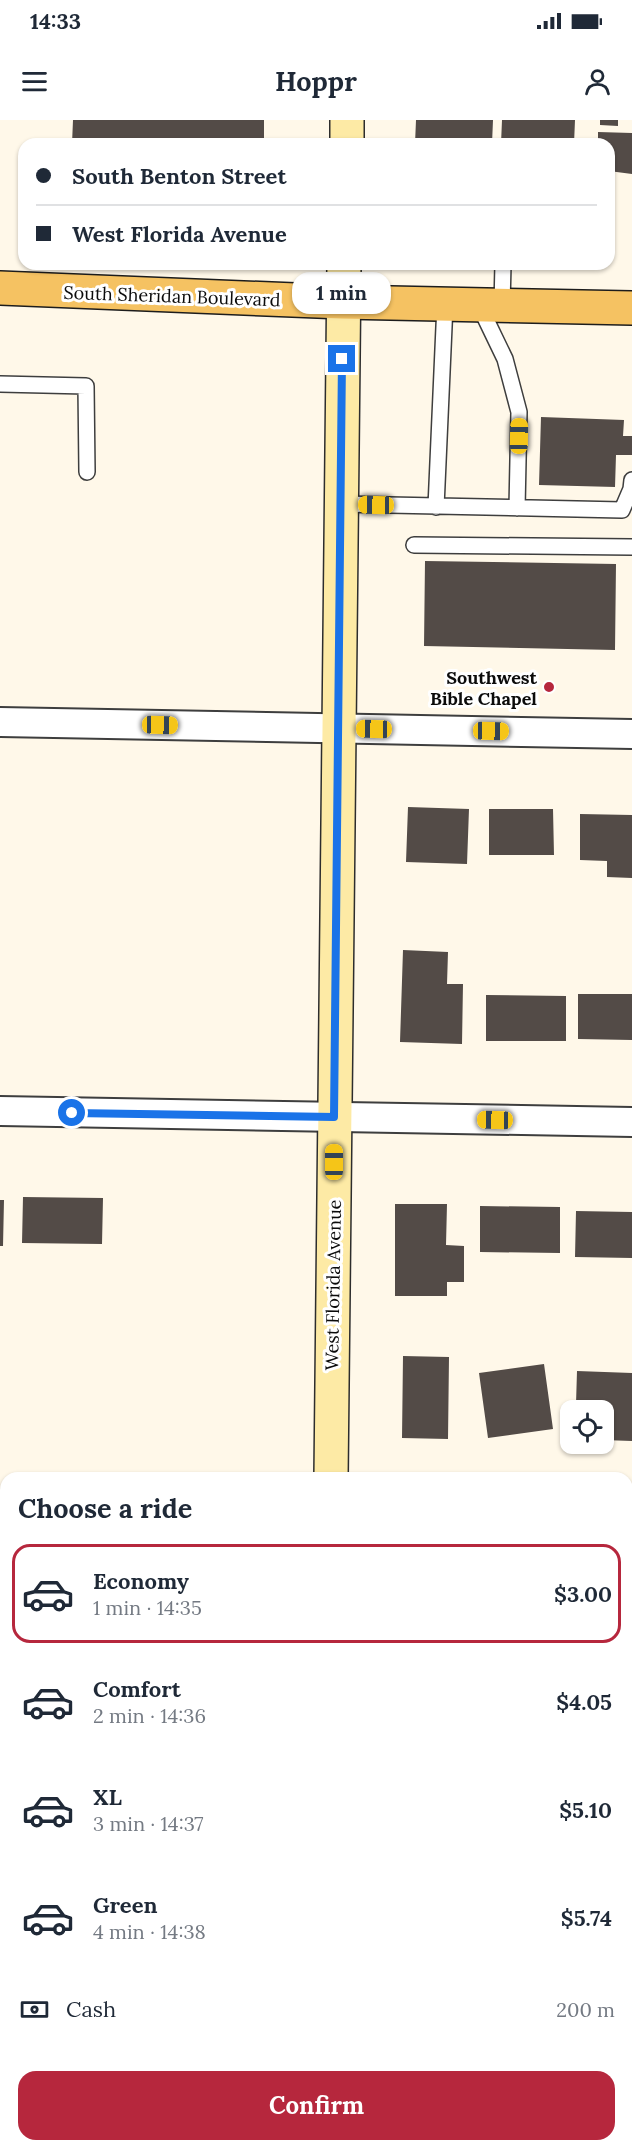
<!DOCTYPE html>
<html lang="en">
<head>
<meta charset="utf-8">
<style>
  body { margin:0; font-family:Lora,serif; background:#f2f2f3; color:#1f2937; height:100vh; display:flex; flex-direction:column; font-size:22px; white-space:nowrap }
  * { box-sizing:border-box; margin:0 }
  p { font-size:20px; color:#747a83 }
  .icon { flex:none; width:33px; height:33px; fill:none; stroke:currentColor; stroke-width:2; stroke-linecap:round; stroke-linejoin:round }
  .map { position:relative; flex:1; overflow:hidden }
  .sheet { position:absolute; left:0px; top:1352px; width:633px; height:680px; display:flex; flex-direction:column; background:#fff; border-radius:18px 18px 0 0; box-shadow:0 2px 4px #0004 }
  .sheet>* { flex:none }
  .guide { position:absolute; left:18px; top:18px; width:597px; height:132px; border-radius:18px; box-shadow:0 2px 4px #0004; display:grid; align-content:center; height:132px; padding:0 18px; background:#fff }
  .tools { position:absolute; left:560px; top:1280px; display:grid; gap:12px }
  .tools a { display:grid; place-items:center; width:54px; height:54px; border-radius:12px; background:#fff; box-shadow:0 2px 4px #0004; font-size:30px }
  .end { position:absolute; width:27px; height:27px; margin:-14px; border:8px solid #1a73e8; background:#fff; box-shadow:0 0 0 3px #fff }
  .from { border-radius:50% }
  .bubble { position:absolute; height:42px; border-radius:18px; background:#fff; box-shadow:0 2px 4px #0004; font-size:20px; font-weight:700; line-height:42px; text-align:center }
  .car { position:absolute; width:18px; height:36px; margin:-18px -9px; border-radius:8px; box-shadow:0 0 4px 2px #0007; background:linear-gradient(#f5c518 24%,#345 0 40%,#f5c518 0 76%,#345 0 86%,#f5c518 0) }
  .guide b { display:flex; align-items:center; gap:21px; height:57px; font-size:22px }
  .guide b+b { border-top:2px solid #e0e1e3 }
  .guide i { width:15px; height:15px; background:#1f2937 }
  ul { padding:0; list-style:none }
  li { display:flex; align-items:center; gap:18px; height:99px; margin:0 12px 9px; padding:0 6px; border:3px solid transparent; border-radius:18px }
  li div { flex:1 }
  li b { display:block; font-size:22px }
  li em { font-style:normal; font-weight:700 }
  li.selected { border-color:#b6273d }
  li>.icon { width:54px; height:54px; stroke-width:1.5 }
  h2 { padding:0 18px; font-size:27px; line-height:72px }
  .pay { display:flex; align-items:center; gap:15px; height:66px; padding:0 18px; font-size:22px }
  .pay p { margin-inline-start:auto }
  .cta { display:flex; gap:12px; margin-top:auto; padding:12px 18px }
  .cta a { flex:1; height:69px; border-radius:18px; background:#b6273d; color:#fff; font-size:24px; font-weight:700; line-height:69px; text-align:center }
  .status { display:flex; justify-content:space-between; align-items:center; height:42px; padding:0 30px; background:#fff; direction:ltr }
  .status svg { height:16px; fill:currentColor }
  header { display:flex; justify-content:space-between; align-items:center; height:78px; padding:0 18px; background:#fff; font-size:27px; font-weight:700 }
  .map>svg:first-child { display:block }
  .building { fill:#534b47 }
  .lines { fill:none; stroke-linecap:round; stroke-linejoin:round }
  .lane-casing { stroke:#3e3e3e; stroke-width:18 }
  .street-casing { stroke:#3e3e3e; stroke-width:32 }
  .secondary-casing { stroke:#2d2d2d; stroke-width:36 }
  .primary-casing { stroke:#1c1c1c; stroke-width:36 }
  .lane { stroke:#fff; stroke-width:15 }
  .street { stroke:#fff; stroke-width:28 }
  .secondary { stroke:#fdeaa5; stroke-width:33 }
  .primary { stroke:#f5c262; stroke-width:33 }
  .route { stroke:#1a73e8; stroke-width:8 }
  .poi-dot { fill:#b6273d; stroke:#fff; stroke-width:2 }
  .labels { text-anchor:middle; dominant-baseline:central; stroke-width:6; stroke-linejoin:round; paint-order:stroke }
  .street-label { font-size:18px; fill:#0b0b0b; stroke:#fff }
  .poi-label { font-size:18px; font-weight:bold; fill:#0b0b0b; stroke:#fff; text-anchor:end }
</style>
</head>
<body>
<div class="status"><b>14:33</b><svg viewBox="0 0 49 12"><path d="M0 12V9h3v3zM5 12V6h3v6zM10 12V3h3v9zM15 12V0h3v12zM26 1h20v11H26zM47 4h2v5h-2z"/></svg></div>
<header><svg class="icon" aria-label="menu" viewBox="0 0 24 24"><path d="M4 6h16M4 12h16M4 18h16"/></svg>Hoppr<svg class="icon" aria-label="person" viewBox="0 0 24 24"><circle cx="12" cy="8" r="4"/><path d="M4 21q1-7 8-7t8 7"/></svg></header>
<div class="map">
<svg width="632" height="2030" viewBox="0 0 632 2030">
  <rect width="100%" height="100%" fill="#fff8e9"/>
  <!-- building -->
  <path class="building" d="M 73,0 L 264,0 L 264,24 L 72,24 Z
    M 416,0 L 493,0 L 492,24 L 415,24 Z
    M 502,0 L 575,0 L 574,24 L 501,24 Z
    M 600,0 L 618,0 L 618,6 L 600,5 Z
    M 598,12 L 632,13 L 632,54 L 609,51 L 609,24 L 598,24 Z
    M 541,297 L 624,300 L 623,316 L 632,316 L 632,335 L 616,335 L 615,367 L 539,365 Z
    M 425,441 L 616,444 L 615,530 L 424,526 Z
    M 408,687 L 469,689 L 467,744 L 406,742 Z
    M 489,689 L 553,689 L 554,735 L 489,735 Z
    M 580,694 L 632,695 L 632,758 L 607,757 L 607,741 L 580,740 Z
    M 403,830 L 448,832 L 447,864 L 463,864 L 462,924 L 400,922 Z
    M 578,874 L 632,874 L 632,920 L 578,919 Z
    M 486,875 L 566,876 L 566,921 L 486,921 Z
    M 23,1077 L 103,1078 L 102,1124 L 22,1123 Z
    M 0,1080 L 4,1080 L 3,1126 L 0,1126 Z
    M 395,1084 L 447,1084 L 446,1125 L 464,1126 L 464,1162 L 447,1162 L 447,1176 L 395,1176 Z
    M 480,1086 L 560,1087 L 560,1133 L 480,1132 Z
    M 576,1091 L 632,1092 L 632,1138 L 575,1137 Z
    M 403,1236 L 449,1237 L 448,1319 L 402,1318 Z
    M 544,1244 L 553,1309 L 488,1318 L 479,1253 Z
    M 577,1251 L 632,1253 L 632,1321 L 603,1320 L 603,1290 L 594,1290 L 595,1284 L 576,1284 Z
    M 627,1486 L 632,1486 L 632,1532 L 627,1532 Z
    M 627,1663 L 632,1663 L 632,1709 L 627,1709 Z
    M 627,1887 L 632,1887 L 632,1932 L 627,1932 Z"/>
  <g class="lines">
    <!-- lane casing -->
    <g class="lane-casing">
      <path id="lane" d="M 479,185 L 505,239 L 519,292 L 517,388
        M 502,185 L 503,144
        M 0,264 L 86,266 L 87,352
        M 341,384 L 622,390 L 631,369 L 632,360
        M 436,387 L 445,184
        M 414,425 L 632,427"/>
    </g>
    <!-- street casing -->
    <g class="street-casing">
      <path id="street" d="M 0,602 L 632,614
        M 0,991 L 632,1002
        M 0,1391 L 6,1391
        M 627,1399 L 632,1400
        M 0,1785 L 6,1785
        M 627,1795 L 632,1795"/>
    </g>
    <!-- secondary casing -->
    <g class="secondary-casing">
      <path id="secondary" d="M 347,24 L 347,0
        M 331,1358 L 344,144
        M 324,2030 L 324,2025"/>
    </g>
    <!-- primary casing -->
    <g class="primary-casing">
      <path id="primary" d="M 0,168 L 343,182 L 632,188"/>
    </g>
    <!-- lane -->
    <use href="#lane" class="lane"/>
    <!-- street -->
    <use href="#street" class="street"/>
    <!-- secondary -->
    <use href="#secondary" class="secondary"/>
    <!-- primary -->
    <use href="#primary" class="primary"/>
  </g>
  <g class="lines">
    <!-- route -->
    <path class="route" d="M 72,993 L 334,997 L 342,239"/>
  </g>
  <!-- markers -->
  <circle class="poi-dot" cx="549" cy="567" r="6"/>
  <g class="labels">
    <!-- street labels -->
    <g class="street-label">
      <text transform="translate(172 176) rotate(2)">South Sheridan Boulevard</text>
      <text transform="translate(333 1165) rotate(-89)">West Florida Avenue</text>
    </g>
    <!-- poi labels -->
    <g class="poi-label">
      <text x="537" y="557">Southwest<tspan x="537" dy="21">Bible Chapel</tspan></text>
    </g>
  </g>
</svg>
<div class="tools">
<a><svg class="icon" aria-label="locate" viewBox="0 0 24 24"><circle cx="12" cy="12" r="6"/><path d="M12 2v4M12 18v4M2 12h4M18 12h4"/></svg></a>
</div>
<i class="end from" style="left:72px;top:993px"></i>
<i class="end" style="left:342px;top:239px"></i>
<div class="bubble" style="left:292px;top:152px;width:99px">1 min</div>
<i class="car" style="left:519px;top:316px;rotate:1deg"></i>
<i class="car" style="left:376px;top:385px;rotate:271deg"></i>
<i class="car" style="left:160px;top:605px;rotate:91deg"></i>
<i class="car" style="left:374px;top:609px;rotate:271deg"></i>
<i class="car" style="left:491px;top:611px;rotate:91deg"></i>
<i class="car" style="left:495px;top:1000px;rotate:271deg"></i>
<i class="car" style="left:334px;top:1042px;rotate:0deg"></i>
<div class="guide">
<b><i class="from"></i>South Benton Street</b>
<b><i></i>West Florida Avenue</b>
</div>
<section class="sheet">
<h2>Choose a ride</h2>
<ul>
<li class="selected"><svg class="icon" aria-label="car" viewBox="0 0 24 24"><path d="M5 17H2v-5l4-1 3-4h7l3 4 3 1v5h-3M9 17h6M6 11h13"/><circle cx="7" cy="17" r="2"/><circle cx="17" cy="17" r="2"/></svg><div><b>Economy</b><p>1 min · 14:35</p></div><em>$3.00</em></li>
<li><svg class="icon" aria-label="car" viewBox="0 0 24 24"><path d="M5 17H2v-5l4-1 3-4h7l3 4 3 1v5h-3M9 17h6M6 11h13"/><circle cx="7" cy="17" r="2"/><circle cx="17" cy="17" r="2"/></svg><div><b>Comfort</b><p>2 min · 14:36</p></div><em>$4.05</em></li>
<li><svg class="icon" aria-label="car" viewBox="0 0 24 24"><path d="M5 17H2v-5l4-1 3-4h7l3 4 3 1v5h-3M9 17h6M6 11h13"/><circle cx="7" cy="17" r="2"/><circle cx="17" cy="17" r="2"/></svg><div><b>XL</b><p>3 min · 14:37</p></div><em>$5.10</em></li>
<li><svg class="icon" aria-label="car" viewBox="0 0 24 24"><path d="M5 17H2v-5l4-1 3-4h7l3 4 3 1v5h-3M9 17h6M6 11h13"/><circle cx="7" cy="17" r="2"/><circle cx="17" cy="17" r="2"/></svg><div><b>Green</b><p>4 min · 14:38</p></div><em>$5.74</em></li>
</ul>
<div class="pay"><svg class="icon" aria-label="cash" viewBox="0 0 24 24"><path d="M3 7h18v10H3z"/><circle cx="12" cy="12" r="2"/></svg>Cash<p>200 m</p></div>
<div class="cta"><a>Confirm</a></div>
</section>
</div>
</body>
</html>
